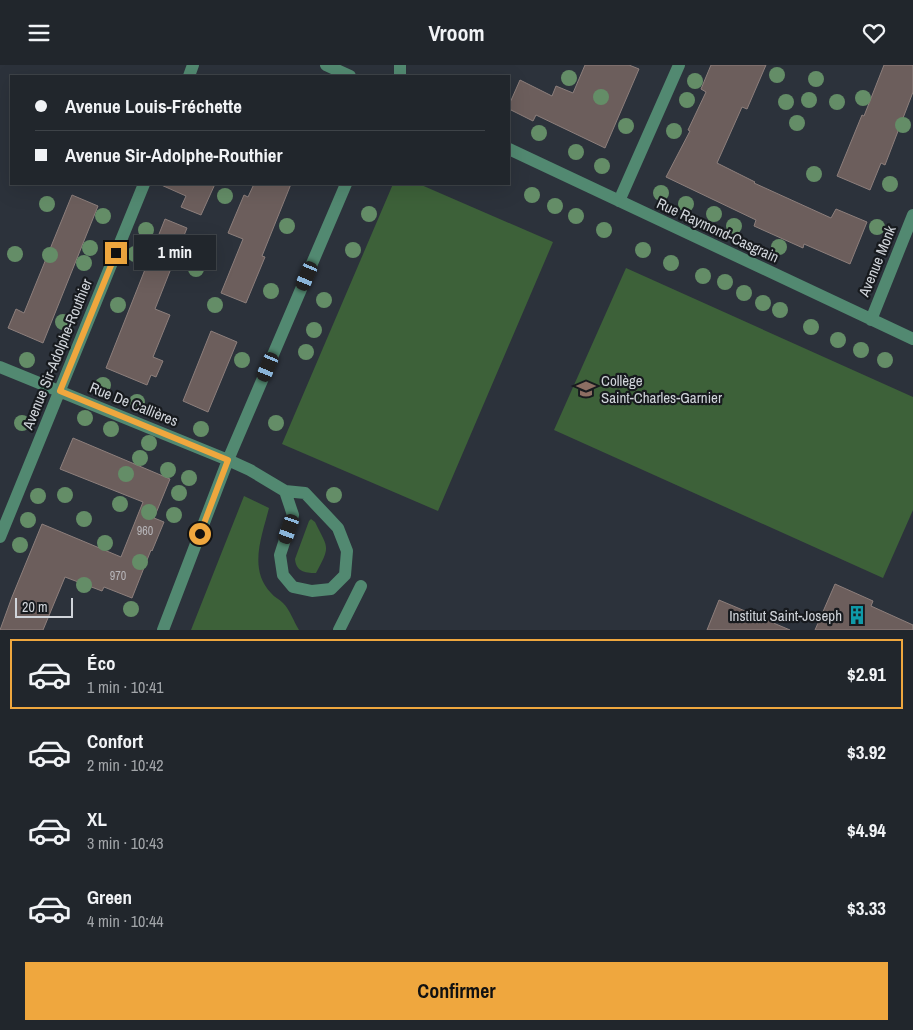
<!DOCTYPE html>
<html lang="fr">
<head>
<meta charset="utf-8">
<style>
  body { margin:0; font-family:"Archivo Narrow",sans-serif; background:#292e34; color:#f1f3f6; height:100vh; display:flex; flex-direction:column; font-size:19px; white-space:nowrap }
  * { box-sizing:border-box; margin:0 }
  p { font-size:16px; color:#a2a5a9 }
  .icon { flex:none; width:28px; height:28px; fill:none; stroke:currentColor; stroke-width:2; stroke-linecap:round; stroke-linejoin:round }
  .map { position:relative; height:565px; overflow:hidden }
  .panel { display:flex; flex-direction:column; background:#21262c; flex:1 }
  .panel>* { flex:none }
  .guide { position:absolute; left:10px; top:10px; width:500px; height:110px; border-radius:0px; box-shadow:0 5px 20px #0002,0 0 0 1px #3e4348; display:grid; align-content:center; height:110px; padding:0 25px; background:#21262c }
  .scale { position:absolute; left:15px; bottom:12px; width:58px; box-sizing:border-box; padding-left:5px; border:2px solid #d0d4da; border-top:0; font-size:14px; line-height:18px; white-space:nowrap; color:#d0d4da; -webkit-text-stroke:4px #171a1e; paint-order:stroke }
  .end { position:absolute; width:22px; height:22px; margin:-11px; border:6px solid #efa73e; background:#111; box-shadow:0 0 0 2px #111 }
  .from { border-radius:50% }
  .bubble { position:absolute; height:35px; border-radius:0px; background:#21262c; box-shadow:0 5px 20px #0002,0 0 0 1px #3e4348; font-size:16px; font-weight:800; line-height:35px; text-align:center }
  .car { position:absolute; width:15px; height:30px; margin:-15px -8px; border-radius:6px; box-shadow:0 0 4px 1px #0007; background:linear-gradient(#222 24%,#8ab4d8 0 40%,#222 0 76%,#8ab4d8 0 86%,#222 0) }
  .guide b { display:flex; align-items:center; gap:18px; height:48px; font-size:19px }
  .guide b+b { border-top:1px solid #3e4348 }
  .guide i { width:12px; height:12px; background:#f1f3f6 }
  ul { padding:9px 0 0; list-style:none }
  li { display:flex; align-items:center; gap:15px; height:70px; margin:0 10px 8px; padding:0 15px; border:2px solid transparent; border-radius:0px }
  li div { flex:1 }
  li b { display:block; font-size:19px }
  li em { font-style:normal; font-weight:800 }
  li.selected { border-color:#efa73e }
  li>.icon { width:45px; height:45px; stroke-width:1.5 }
  .primary-button { display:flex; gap:10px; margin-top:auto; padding:10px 25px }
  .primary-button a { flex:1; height:58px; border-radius:0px; background:#efa73e; color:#111; font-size:20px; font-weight:800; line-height:58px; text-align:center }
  header { display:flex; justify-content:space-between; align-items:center; height:65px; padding:0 25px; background:#21262c; font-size:22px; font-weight:800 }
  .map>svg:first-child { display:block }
  .green { fill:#3d6139 }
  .building { fill:#6c5e5c; stroke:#8d7f7c }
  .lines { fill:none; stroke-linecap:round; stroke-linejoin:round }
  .minor { stroke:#528971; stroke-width:12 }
  .tree { fill:#648d67 }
  .route { stroke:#efa73e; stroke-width:6 }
  .labels { text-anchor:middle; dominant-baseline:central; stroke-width:4.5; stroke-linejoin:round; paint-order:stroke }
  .number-label { font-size:12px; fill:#b7b6ba }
  .street-label { font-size:15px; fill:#d0d4da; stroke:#171a1e }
  .poi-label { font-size:15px; fill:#d0d4da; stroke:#171a1e; text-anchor:start }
</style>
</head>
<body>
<header><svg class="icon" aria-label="menu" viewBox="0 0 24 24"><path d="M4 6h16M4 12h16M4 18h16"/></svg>Vroom<svg class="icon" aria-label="heart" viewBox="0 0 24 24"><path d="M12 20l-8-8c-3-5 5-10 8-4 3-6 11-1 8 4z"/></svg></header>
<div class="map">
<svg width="913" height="565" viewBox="0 0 913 565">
  <rect width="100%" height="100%" fill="#2c323b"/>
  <!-- green -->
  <path class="green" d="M 393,119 L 419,119 L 553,177 L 438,446 L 282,379 Z
    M 626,203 L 913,332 L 913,445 L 883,513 L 554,365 Z
    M 244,431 L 269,443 C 262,471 248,504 271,528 C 274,532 279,534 283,538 C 290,545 294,557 299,565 L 191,565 Z
    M 311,454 L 315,457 C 328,484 331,480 316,508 C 304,508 296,506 295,494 L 309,456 Z"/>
  <!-- building -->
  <path class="building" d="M 585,0 L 629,0 L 639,4 L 605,83 L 536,50 L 533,56 L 509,44 L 509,40 L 520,15 L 552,31 L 556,21 L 573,28 Z
    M 711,0 L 766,0 L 747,44 L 742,42 L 717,98 L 755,117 L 754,118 L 831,153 L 836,144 L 867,157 L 850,199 L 804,179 L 803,183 L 754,161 L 756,155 L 666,112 L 690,66 L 688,65 L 706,27 L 701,24 Z
    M 884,0 L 913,0 L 913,27 L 885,100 L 881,98 L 870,125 L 837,111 L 862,50 L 864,51 Z
    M 159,119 L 215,119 L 201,150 L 181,142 L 186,131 Z
    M 254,119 L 291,119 L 262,191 L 265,192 L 246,238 L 221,228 L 243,174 L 228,168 L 244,130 L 248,132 Z
    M 72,130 L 98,141 L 43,278 L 8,263 L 16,244 L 24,248 Z
    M 165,154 L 187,163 L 155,244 L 170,250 L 153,292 L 163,296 L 156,312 L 151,310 L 147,320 L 106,303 Z
    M 211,266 L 237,277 L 208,347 L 183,336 Z
    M 73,373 L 170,414 L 154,453 L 164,457 L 152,486 L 151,485 L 132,533 L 104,522 L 102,526 L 65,512 L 43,565 L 0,565 L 12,532 L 42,459 L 121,492 L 143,437 L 60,404 Z
    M 835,519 L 873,536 L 871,541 L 913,560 L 913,565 L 815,565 Z
    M 719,535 L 790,565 L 707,565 Z"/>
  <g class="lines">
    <!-- minor -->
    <path class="minor" d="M 326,0 L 350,11
      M 400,0 L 400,11
      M 189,11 L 193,0
      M 509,84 L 913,274
      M 619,136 L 679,0
      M 871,255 L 913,150
      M 0,302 L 228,395 L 250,405 L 285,426 L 293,450 L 280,490 L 283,510 L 293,522 L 312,526 L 331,524 L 345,510 L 347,486 L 338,463 L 305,428 L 285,426
      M 0,472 L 144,119
      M 163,565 L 228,395 L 346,119
      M 339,565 L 361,521"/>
  </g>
  <!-- trees -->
  <g class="tree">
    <circle cx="777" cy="10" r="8"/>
    <circle cx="569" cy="13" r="8"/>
    <circle cx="816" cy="14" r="8"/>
    <circle cx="695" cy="16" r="8"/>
    <circle cx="601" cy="32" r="8"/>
    <circle cx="863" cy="33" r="8"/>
    <circle cx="687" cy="35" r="8"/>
    <circle cx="809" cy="35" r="8"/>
    <circle cx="786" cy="37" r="8"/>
    <circle cx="837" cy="37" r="8"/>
    <circle cx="797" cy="58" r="8"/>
    <circle cx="903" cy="60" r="8"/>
    <circle cx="626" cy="61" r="8"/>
    <circle cx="674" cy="66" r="8"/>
    <circle cx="539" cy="68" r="8"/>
    <circle cx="576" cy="87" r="8"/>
    <circle cx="602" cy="101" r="8"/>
    <circle cx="814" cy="109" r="8"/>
    <circle cx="890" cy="119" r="8"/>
    <circle cx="661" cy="128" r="8"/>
    <circle cx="532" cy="130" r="8"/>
    <circle cx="225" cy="131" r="8"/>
    <circle cx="47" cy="139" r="8"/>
    <circle cx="686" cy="139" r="8"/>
    <circle cx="555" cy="141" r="8"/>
    <circle cx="369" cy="149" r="8"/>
    <circle cx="714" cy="149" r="8"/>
    <circle cx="103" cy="151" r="8"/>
    <circle cx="576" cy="151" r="8"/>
    <circle cx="287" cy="161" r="8"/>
    <circle cx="734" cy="161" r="8"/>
    <circle cx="877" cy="162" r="8"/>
    <circle cx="146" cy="165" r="8"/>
    <circle cx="604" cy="165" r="8"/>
    <circle cx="779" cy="182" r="8"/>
    <circle cx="90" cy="183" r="8"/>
    <circle cx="353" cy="185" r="8"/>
    <circle cx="643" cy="185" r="8"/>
    <circle cx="15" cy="189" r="8"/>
    <circle cx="135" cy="189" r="8"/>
    <circle cx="50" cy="190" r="8"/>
    <circle cx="84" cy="198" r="8"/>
    <circle cx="671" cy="198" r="8"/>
    <circle cx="196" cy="204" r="8"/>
    <circle cx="703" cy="211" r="8"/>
    <circle cx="725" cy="217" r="8"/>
    <circle cx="271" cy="226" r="8"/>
    <circle cx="744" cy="228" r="8"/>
    <circle cx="324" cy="235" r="8"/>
    <circle cx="763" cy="238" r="8"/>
    <circle cx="118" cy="240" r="8"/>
    <circle cx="215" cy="240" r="8"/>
    <circle cx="780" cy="245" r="8"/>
    <circle cx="63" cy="257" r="8"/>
    <circle cx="811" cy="262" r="8"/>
    <circle cx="314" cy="265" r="8"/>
    <circle cx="838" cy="275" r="8"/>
    <circle cx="861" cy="285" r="8"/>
    <circle cx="306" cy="287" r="8"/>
    <circle cx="27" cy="295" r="8"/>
    <circle cx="242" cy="295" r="8"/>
    <circle cx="885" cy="295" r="8"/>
    <circle cx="103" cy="320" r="8"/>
    <circle cx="137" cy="337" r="8"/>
    <circle cx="85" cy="353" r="8"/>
    <circle cx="22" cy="358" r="8"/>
    <circle cx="276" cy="358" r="8"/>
    <circle cx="111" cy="364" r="8"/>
    <circle cx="201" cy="364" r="8"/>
    <circle cx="149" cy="378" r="8"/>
    <circle cx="140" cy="393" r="8"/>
    <circle cx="168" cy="405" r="8"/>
    <circle cx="126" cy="409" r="8"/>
    <circle cx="189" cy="413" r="8"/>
    <circle cx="179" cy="428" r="8"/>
    <circle cx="65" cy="430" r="8"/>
    <circle cx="334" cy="430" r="8"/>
    <circle cx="38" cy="431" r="8"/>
    <circle cx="120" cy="439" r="8"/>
    <circle cx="149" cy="447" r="8"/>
    <circle cx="174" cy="450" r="8"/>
    <circle cx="84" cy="454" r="8"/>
    <circle cx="28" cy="455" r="8"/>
    <circle cx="105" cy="478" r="8"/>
    <circle cx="20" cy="480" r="8"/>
    <circle cx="140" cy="497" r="8"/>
    <circle cx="84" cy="520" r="8"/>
    <circle cx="131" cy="544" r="8"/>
  </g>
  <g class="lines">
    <!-- route -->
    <path class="route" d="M 116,188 L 60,326 L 228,395 L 200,469"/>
  </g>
  <!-- icons -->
  <defs>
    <g id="school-bare" transform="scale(1.5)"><path d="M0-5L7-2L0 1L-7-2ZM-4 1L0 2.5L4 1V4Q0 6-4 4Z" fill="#8d6e63" stroke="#171a1e" stroke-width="2.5" paint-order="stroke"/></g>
    <g id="building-bare" transform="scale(1.5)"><path d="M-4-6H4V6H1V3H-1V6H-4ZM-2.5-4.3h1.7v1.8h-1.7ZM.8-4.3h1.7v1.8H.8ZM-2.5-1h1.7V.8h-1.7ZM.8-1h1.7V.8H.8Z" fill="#0f9aa8" stroke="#171a1e" stroke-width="2.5" paint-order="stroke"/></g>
  </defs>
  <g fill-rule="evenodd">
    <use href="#school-bare" x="586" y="324"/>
    <use href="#building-bare" x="857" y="550"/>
  </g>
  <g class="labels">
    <!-- number labels -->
    <g class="number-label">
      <text x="145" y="466">960</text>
      <text x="118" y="511">970</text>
    </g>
    <!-- street labels -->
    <g class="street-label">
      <text transform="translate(718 165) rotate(25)">Rue Raymond-Casgrain</text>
      <text transform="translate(877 196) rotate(-68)">Avenue Monk</text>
      <text transform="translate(57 289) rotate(-68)">Avenue Sir-Adolphe-Routhier</text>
      <text transform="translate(134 339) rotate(22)">Rue De Callières</text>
    </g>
    <!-- poi labels -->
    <g class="poi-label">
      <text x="601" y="315">Collège<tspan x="601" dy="17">Saint-Charles-Garnier</tspan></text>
      <text x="842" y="550" text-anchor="end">Institut Saint-Joseph</text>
    </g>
  </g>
</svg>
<div class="scale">20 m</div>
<i class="end from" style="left:200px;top:469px"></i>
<i class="end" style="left:116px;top:188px"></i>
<div class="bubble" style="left:134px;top:170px;width:82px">1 min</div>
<i class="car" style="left:307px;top:211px;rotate:203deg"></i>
<i class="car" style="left:268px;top:302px;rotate:203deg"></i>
<i class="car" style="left:289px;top:464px;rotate:199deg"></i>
<div class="guide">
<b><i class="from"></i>Avenue Louis-Fréchette</b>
<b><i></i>Avenue Sir-Adolphe-Routhier</b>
</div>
</div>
<section class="panel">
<ul>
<li class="selected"><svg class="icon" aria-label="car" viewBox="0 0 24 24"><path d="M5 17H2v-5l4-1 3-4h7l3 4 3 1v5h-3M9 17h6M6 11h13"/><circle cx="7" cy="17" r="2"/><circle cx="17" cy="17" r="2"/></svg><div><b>Éco</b><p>1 min · 10:41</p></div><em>$2.91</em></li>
<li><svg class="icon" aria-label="car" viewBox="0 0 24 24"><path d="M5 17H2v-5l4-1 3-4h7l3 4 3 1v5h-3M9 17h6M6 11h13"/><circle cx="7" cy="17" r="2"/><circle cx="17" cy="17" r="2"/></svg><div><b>Confort</b><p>2 min · 10:42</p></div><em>$3.92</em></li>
<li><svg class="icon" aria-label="car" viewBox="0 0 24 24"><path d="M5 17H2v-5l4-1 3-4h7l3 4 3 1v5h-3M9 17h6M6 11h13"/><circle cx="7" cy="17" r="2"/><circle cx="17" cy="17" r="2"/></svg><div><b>XL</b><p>3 min · 10:43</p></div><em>$4.94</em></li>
<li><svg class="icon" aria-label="car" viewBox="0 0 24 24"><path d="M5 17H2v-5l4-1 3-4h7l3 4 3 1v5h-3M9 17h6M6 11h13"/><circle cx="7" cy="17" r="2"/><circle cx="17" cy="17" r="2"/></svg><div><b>Green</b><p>4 min · 10:44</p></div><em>$3.33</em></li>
</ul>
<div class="primary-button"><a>Confirmer</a></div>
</section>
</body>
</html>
